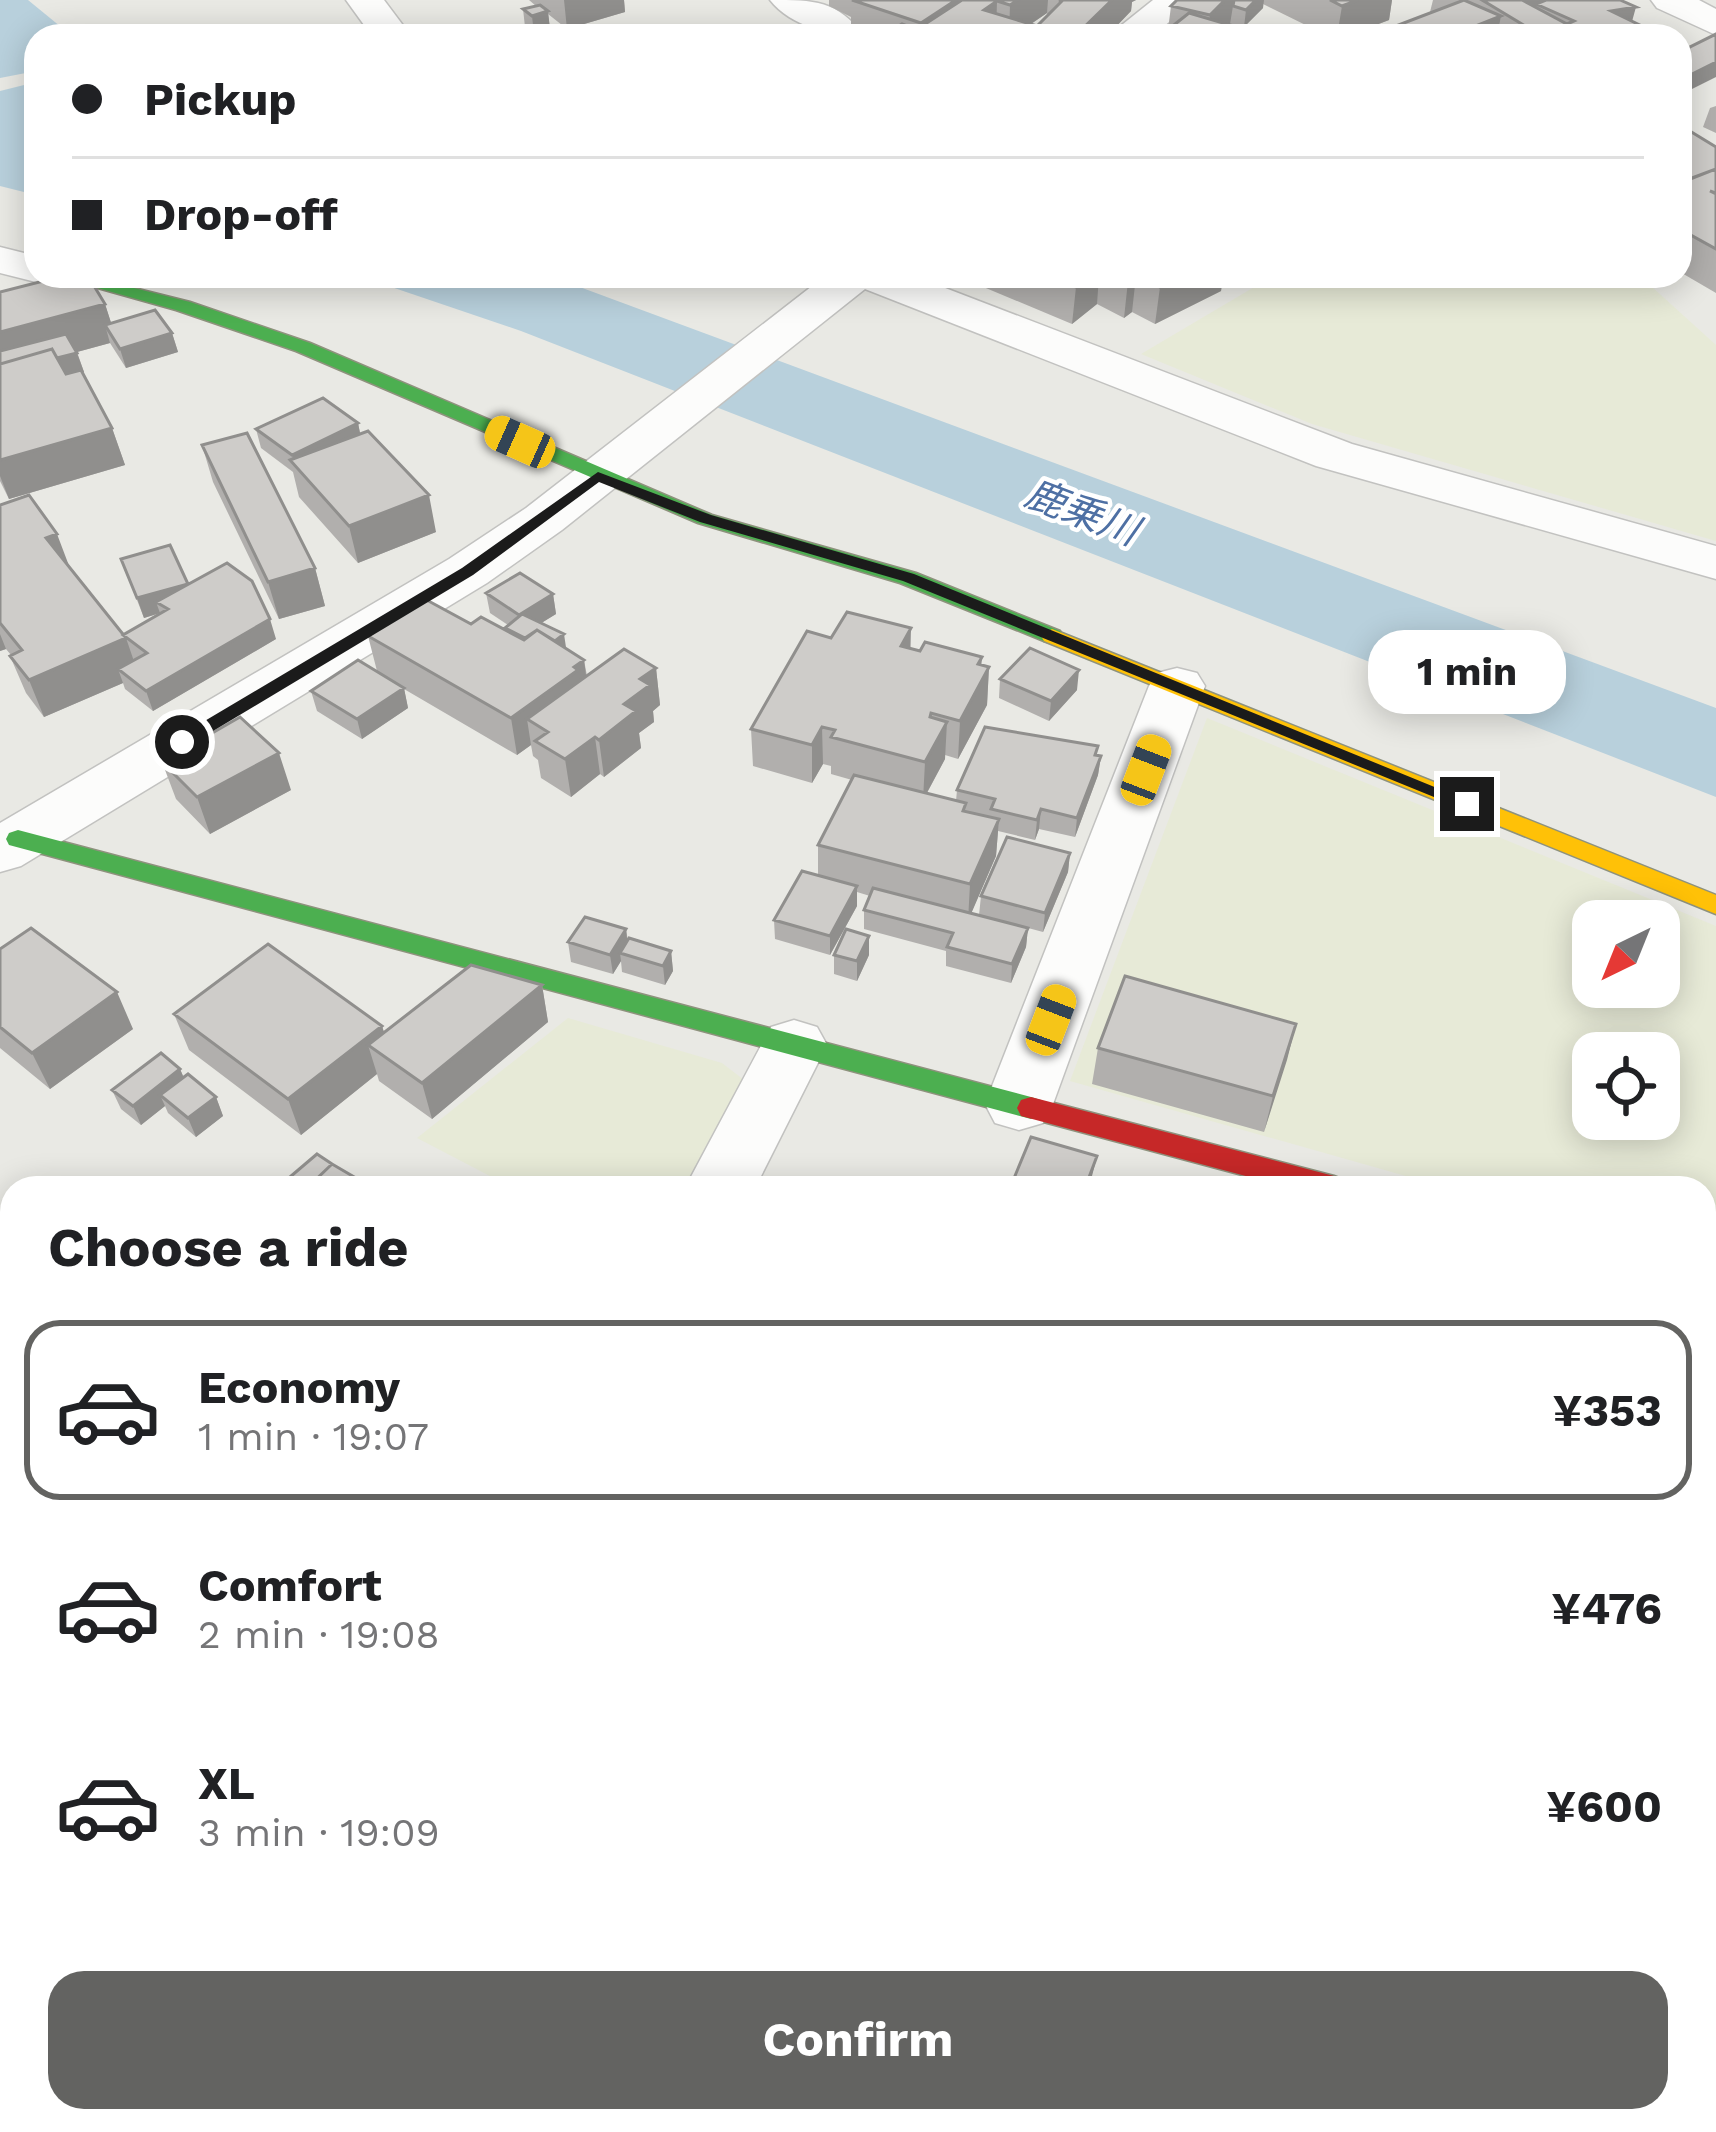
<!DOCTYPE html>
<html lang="en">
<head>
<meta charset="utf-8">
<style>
  body { margin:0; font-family:"Work Sans","Noto Sans JP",sans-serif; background:#f2f2f2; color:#202124; height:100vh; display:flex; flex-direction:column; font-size:45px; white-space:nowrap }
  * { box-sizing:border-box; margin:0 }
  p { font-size:39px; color:#757577 }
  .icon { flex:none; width:66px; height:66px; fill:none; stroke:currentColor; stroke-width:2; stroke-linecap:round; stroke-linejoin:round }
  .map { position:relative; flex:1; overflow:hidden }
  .details { position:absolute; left:0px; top:1176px; width:1716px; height:957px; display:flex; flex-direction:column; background:#fff; border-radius:36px 36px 0 0; box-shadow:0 6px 30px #0003 }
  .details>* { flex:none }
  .top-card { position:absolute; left:24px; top:24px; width:1668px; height:264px; border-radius:36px; box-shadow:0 6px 30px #0003; display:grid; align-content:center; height:264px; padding:0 48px; background:#fff }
  .needle { width:78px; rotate:223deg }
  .tools { position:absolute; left:1572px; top:900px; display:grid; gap:24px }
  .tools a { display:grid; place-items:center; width:108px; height:108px; border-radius:24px; background:#fff; box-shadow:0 6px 30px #0003; font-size:60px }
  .end { position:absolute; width:54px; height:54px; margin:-27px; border:15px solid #1b1b1b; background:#fff; box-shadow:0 0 0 6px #fff }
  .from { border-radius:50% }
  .bubble { position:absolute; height:84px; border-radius:36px; background:#fff; box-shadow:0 6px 30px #0003; font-size:39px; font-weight:700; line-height:84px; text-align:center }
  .car { position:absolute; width:36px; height:72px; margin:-36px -18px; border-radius:15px; box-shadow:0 0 9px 3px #0007; background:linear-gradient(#f5c518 24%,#345 0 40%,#f5c518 0 76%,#345 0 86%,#f5c518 0) }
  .top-card b { display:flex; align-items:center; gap:42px; height:114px; font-size:45px }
  .top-card b+b { border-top:3px solid #e0e0e0 }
  .top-card i { width:30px; height:30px; background:#202124 }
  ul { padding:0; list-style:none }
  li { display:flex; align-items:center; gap:36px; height:180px; margin:0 24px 18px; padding:0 24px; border:6px solid transparent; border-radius:36px }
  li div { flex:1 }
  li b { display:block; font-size:45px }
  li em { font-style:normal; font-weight:700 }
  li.active { border-color:#636361 }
  li>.icon { width:108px; height:108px; stroke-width:1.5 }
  h2 { padding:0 48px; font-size:54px; line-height:144px }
  .primary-button { display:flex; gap:24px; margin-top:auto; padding:24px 48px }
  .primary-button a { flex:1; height:138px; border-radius:36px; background:#636361; color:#fff; font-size:48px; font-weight:700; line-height:138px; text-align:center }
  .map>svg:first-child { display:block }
  .farmland { fill:#e7ead7; fill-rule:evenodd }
  .water { fill:#b8d0dc }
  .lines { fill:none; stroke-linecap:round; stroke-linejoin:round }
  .street-casing { stroke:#c2c2c0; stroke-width:3 }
  .fast-casing { stroke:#8e927d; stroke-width:3 }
  .slow-casing { stroke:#8e927d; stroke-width:3 }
  .jam-casing { stroke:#8e927d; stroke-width:3 }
  .street { fill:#fcfcfb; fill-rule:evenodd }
  .fast { fill:#4caf50; fill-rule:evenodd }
  .slow { fill:#ffc107; fill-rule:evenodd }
  .jam { fill:#c62828; fill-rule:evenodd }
  .wall { fill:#b1afad; fill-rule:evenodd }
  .shaded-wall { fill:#908f8d }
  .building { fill:#ceccc9; stroke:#908f8d; stroke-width:3 }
  .route { fill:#1b1b1b }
  .labels { text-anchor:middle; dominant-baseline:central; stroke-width:9; stroke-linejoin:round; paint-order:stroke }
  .far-water-label { font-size:39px; font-style:italic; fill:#4e70a4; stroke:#fff }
</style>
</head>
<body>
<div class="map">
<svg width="1716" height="2132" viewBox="0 0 1716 2132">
  <rect width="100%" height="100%" fill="#e9e9e4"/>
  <!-- farmland -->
  <path class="farmland" d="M 1316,276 L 1640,276 L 1716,345 L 1716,541 L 1312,424 L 1141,354 L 1261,283 Z
    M 1207,718 L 1716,926 L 1716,1264 L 1704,1261 L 1704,1188 L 1448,1188 L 1070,1081 ZM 1593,921 L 1659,921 L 1659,987 L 1593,987 ZM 1593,1053 L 1659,1053 L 1659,1119 L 1593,1119 Z
    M 568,1018 L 722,1063 L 744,1080 L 689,1188 L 513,1188 L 417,1138 Z
    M 1704,1324 L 1716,1327 L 1716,2132 L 1185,2132 L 1187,2121 L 1704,2121 Z
    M 12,1423 L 12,1845 L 0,1829 L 0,1431 Z
    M 519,2121 L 1059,2121 L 1056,2132 L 509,2132 Z"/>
  <!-- water -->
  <path class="water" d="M 0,0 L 28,0 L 72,36 L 36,36 L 36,71 L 0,78 Z
    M 36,82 L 36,195 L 0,186 L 0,91 Z
    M 359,276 L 550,276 L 1716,708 L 1716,797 L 521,331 Z"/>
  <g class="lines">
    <!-- street casing -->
    <g class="street-casing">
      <path id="street" d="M 346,0 L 384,0 L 411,36 L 372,36 Z
        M 770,0 C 815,0 837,0 864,36 C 833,36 791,27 770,0 Z
        M 1153,0 L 1196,0 L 1152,36 L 1108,36 Z
        M 1651,0 L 1699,0 L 1716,9 L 1716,35 L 1657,8 Z
        M 0,247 L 36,256 L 36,276 L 54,276 L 36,282 L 0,273 Z
        M 825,276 L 914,276 L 1352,444 L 1716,546 L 1716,579 L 1316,466 L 865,289 L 562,530 L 487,583 L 21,866 L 0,872 L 0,823 L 449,559 L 526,508 Z
        M 1177,668 L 1197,673 L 1205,686 L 1053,1104 L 1043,1123 L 1019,1130 L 995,1123 L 985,1104 L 1149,686 L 1157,673 Z
        M 794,1020 L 817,1027 L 827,1045 L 755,1188 L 685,1188 L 771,1027 Z
        M 1704,1262 L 1716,1266 L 1716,1328 L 1704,1324 Z
        M 0,1882 L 12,1886 L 12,1988 L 0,1983 Z
        M 90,2121 L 186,2121 L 190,2132 L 94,2132 Z
        M 1069,2121 L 1163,2121 L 1161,2132 L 1067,2132 Z"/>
    </g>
    <!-- fast casing -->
    <g class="fast-casing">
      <path id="fast" d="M 55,276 L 86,276 L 190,302 L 310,343 L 712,515 L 916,573 L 1060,631 L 1063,636 L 1052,643 L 1044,641 L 900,583 L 698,523 L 296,351 L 176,310 Z
        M 18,830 L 1031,1097 L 1041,1100 L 1045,1108 L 1041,1116 L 1031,1119 L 9,845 L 6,839 L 9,833 Z"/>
    </g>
    <!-- slow casing -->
    <g class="slow-casing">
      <path id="slow" d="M 1052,629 L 1716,895 L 1716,914 L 1044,641 L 1041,636 Z"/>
    </g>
    <!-- jam casing -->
    <g class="jam-casing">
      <path id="jam" d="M 1031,1097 L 1334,1176 L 1344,1180 L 1348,1188 L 1291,1188 L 1021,1116 L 1017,1108 L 1021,1100 Z"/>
    </g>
    <!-- street -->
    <use href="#street" class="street"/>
    <!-- fast -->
    <use href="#fast" class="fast"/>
    <!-- slow -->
    <use href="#slow" class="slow"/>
    <!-- jam -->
    <use href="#jam" class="jam"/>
  </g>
  <!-- wall -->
  <path class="wall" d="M 529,0 L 624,0 L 625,12 L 567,29 L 548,14 L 550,29 L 534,34 L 525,27 L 523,9 L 536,6 Z
    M 829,0 L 1136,0 L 1132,2 L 1131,11 L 1107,36 L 854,36 L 851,35 L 851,17 L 829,6 ZM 1047,13 L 1047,16 L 1037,26 L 1031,24 Z
    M 1177,0 L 1392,0 L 1389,20 L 1347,36 L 1328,36 L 1263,4 L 1263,8 L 1244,27 L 1230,24 L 1168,30 L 1171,6 Z
    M 1433,0 L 1620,0 L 1632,22 L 1654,32 L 1653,36 L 1387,36 L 1388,29 L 1432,12 L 1430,12 Z
    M 1716,106 L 1716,133 L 1703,127 L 1710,108 Z
    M 1680,125 L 1716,147 L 1716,293 L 1680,272 Z
    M 962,276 L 1223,276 L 1221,291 L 1155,324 L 1132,312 L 1124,318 L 1097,304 L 1072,324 L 962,278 Z
    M 0,292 L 105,304 L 111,323 L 172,333 L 178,352 L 126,368 L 110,343 L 77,352 L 84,372 L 82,372 L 112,428 L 125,465 L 9,499 L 0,481 Z
    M 358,423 L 360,433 L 436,532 L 358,563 L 299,497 L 293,472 L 261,448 L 256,429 Z
    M 202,445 L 315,568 L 325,606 L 279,619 L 213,482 Z
    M 0,505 L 69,567 L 123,635 L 160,613 L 144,618 L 121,559 L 188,584 L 276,639 L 153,711 L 125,689 L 123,683 L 44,717 L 26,693 L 10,656 L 11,655 L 6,649 L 0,651 Z
    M 486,593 L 553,594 L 556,614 L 541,623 L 566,648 L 584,660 L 587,676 L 656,668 L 660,705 L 653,711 L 654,722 L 639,733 L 641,748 L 604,777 L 600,774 L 571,797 L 541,778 L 538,760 L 533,756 L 531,745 L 517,755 L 404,689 L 408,708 L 362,739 L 317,711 L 311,691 L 377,671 L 368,636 L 471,624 L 505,630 L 508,625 L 490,613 Z
    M 831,638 L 911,649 L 989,667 L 987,705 L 958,759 L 945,755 L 945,759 L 927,793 L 956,801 L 957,790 L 1097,755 L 1101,756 L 1098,775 L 1075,837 L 1039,829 L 1035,840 L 998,831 L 996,856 L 971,913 L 1028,928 L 1026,947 L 1011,983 L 946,966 L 946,951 L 864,929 L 864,910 L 870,896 L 857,892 L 857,906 L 830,955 L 775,939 L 774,920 L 818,876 L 818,845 L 852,780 L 831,774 L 831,766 L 823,764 L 812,783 L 753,766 L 751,729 Z
    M 1000,679 L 1077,690 L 1049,721 L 999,698 Z
    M 162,762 L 291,790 L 210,834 L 176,799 Z
    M 1070,853 L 1068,872 L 1043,932 L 979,915 L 981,896 Z
    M 626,929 L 628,941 L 671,951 L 673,971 L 665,985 L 622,972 L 621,961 L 613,974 L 571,962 L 568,942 Z
    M 0,949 L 133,1029 L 50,1089 L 0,1048 Z
    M 834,955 L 869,955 L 857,981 L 834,974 Z
    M 542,985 L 548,1022 L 432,1119 L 379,1081 L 377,1074 L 301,1135 L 189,1050 L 174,1014 L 382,1026 L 384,1032 Z
    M 1296,1024 L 1264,1132 L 1092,1084 L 1098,1048 Z
    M 180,1069 L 184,1078 L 216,1097 L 223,1116 L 196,1137 L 168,1113 L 165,1106 L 141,1125 L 121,1109 L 112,1090 Z"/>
  <!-- shaded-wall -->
  <path class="shaded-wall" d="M 564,0 L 624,0 L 625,12 L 567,29 Z
    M 956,0 L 1006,0 L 997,1 L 996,35 L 922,26 L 921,36 L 921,23 Z
    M 1018,0 L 1048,0 L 1047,13 L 1013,36 L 1009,36 L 1010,5 Z
    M 1112,0 L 1136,0 L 1132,2 L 1131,11 L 1107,36 L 1077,36 Z
    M 1225,0 L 1234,0 L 1230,24 L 1219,36 L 1207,36 L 1210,15 Z
    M 1256,0 L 1264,0 L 1263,8 L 1244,27 L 1246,10 Z
    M 1358,0 L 1392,0 L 1389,20 L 1347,36 L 1337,36 L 1342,6 Z
    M 1524,0 L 1585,0 L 1536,4 L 1531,25 L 1519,22 Z
    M 1636,7 L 1628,36 L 1611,11 Z
    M 548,11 L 550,29 L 534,34 L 532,16 Z
    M 1501,16 L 1497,36 L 1466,36 L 1468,29 Z
    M 1716,62 L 1716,77 L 1680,95 L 1680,80 Z
    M 1090,276 L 1099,276 L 1097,304 L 1072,324 L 1076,287 Z
    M 1136,276 L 1132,312 L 1124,318 L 1128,281 Z
    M 1183,276 L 1223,276 L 1221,291 L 1155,324 L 1160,287 Z
    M 105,304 L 117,341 L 105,325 L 110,343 L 0,373 L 0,332 Z
    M 172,333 L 178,352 L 126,368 L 120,349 Z
    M 77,353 L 84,372 L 0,395 L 0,374 Z
    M 358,423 L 362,443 L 294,464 L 292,455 Z
    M 112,428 L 125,465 L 9,499 L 0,476 L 0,460 Z
    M 429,495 L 436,532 L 358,563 L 349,526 Z
    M 57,534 L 71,571 L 46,538 Z
    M 315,568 L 325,606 L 279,619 L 268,582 Z
    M 188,584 L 156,602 L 160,613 L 144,618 L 137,598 Z
    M 553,594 L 556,614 L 522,635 L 519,615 Z
    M 270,619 L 276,639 L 153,711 L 146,691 Z
    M 911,628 L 910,666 L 901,646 Z
    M 0,634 L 6,649 L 0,651 Z
    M 564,634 L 567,654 L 546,649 Z
    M 126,638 L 139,676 L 118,669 L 123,683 L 44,717 L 29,680 Z
    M 982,657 L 980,683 L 989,667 L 987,705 L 958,759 L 960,721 L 978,664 Z
    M 584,660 L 589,698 L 527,719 L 531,745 L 517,755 L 511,718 Z
    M 656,668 L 660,705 L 653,711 L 654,722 L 639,733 L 641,748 L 604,777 L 599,740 L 640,679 Z
    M 1079,670 L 1077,690 L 1049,721 L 1051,701 Z
    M 404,688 L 408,708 L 362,739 L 357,719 Z
    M 947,722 L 945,759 L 923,800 L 925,762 Z
    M 822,727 L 823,764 L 812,783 L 812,745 Z
    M 595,737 L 600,774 L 571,797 L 565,759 Z
    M 279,753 L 291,790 L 210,834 L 197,797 Z
    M 1101,756 L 1098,775 L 1075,837 L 1077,818 Z
    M 1041,809 L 1039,829 L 1035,840 L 1037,820 Z
    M 999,819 L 996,856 L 968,921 L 970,884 Z
    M 1070,853 L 1068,872 L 1043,932 L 1045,913 Z
    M 857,886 L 857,906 L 830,955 L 830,936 Z
    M 1028,928 L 1026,947 L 1011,983 L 1012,964 Z
    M 626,929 L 628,948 L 620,953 L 621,961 L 613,974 L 610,955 Z
    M 869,936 L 869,955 L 857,981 L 857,961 Z
    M 671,951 L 673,971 L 665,985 L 663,966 Z
    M 542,985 L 548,1022 L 432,1119 L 422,1083 Z
    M 117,992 L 133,1029 L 50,1089 L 32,1053 Z
    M 1296,1024 L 1287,1060 L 1264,1132 L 1273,1096 Z
    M 382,1026 L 393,1062 L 368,1045 L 377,1074 L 301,1135 L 288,1099 Z
    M 180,1069 L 188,1088 L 160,1095 L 165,1106 L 141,1125 L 133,1106 Z
    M 216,1097 L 223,1116 L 196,1137 L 188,1118 Z
    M 1097,1156 L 1089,1188 L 1085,1188 Z
    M 12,1354 L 12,1402 L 0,1411 L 0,1363 Z
    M 14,2121 L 30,2121 L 37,2132 L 20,2132 Z"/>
  <!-- building -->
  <path class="building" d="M 852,0 L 956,0 L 921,23 Z
    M 962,0 L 1018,0 L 1010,5 L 997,1 L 984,10 L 1037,26 L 1062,1 L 1059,0 L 1112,0 L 1077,34 L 1057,29 L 1072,36 L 953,36 L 922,26 Z
    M 1177,0 L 1225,0 L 1210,15 L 1171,6 Z
    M 1234,0 L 1256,0 L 1246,10 L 1233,6 Z
    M 1330,0 L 1358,0 L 1342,6 Z
    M 1464,0 L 1501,16 L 1468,29 L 1486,36 L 1402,36 L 1388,29 Z
    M 1482,0 L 1522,0 L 1567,24 L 1574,21 L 1536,4 L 1546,0 L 1620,0 L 1636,7 L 1611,11 L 1654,32 L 1645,36 L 1593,36 L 1590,34 L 1542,36 Z
    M 540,5 L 548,11 L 532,16 L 523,9 Z
    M 1189,13 L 1254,32 L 1266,36 L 1160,36 Z
    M 902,24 L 933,36 L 883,36 Z
    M 1716,34 L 1716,62 L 1680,80 L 1680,52 Z
    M 1680,125 L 1716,147 L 1716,169 L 1684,181 L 1688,171 L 1680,167 Z
    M 1716,169 L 1716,193 L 1710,191 L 1716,194 L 1716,249 L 1680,229 L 1680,183 Z
    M 63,276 L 88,276 L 105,304 L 0,332 L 0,292 Z
    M 1048,276 L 1090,276 L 1076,287 Z
    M 1138,276 L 1183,276 L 1160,287 Z
    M 155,310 L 172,333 L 120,349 L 105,325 Z
    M 66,334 L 77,353 L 57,358 L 52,349 L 0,364 L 0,351 Z
    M 52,349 L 66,374 L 81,370 L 112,428 L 0,460 L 0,364 Z
    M 323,398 L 358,423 L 292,455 L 256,429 Z
    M 368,431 L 429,495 L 349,526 L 290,460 Z
    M 247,433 L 315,568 L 268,582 L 202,445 Z
    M 29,495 L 57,534 L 46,538 L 126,638 L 29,680 L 10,656 L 22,650 L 0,623 L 0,505 Z
    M 170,545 L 188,584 L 137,598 L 121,559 Z
    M 227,563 L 252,581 L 270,619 L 146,691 L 118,669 L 147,653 L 123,635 L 168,609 L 156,602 Z
    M 520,573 L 553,594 L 519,615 L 486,593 Z
    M 423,598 L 471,624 L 481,617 L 524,640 L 537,630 L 584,660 L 574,667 L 578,670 L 511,718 L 368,636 Z
    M 847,612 L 911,628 L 901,646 L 920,651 L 925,642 L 982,657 L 978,664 L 989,667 L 960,721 L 931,713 L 930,717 L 947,722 L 925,762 L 831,737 L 835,730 L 822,727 L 812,745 L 751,729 L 807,631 L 831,638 Z
    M 522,614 L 564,634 L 555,641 L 537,630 L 525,638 L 505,628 Z
    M 1030,648 L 1079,670 L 1051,701 L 1000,679 Z
    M 624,649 L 656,668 L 640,679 L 650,685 L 624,704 L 636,711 L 599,740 L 595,737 L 565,759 L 535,741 L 548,732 L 527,719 Z
    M 358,660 L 404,688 L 357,719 L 311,691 Z
    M 240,717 L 279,753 L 197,797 L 162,762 Z
    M 985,727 L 1098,746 L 1095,755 L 1101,756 L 1077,818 L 1041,809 L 1037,820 L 991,809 L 995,799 L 957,790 Z
    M 854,775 L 966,803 L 963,811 L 999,819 L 970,884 L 818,845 Z
    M 1007,837 L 1070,853 L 1045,913 L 981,896 Z
    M 802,871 L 857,886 L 830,936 L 774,920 Z
    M 873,888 L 1028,928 L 1012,964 L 947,947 L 953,933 L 864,910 Z
    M 585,917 L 626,929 L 610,955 L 568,942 Z
    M 31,928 L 117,992 L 32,1053 L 0,1027 L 0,949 Z
    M 846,929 L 869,936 L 857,961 L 834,955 Z
    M 629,938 L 671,951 L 663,966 L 620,953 Z
    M 268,944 L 382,1026 L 288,1099 L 174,1014 Z
    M 471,965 L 542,985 L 422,1083 L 368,1045 Z
    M 1125,976 L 1296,1024 L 1273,1096 L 1098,1048 Z
    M 161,1053 L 180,1069 L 133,1106 L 112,1090 Z
    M 188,1074 L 216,1097 L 188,1118 L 160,1095 Z
    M 1031,1137 L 1097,1156 L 1085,1188 L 1010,1188 Z
    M 317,1154 L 332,1164 L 307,1188 L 277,1188 Z
    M 332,1164 L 373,1188 L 307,1188 Z
    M 12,1277 L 12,1354 L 0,1363 L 0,1286 Z
    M 3,2101 L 12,2121 L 14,2121 L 20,2132 L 0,2132 L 0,2103 Z
    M 223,2121 L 457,2121 L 461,2126 L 455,2132 L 231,2132 Z"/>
  <!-- route -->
  <path class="route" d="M 598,472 L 711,515 L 914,574 L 1476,804 L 1461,808 L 903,581 L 700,522 L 599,482 L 473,575 L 188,746 L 176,746 L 176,738 L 462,568 Z"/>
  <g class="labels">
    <!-- far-water labels -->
    <g class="far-water-label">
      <text transform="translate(1082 512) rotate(21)">鹿乗川</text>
    </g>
  </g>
</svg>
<div class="tools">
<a><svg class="needle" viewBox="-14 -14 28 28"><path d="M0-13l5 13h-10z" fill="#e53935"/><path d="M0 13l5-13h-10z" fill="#757577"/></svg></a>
<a><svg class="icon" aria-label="locate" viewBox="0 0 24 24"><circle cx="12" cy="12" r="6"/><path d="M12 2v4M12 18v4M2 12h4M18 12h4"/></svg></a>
</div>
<i class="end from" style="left:182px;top:742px"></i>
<i class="end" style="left:1467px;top:804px"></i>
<div class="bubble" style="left:1368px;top:630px;width:198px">1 min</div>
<i class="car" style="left:520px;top:442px;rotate:294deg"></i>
<i class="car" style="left:1146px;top:770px;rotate:21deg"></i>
<i class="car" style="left:1051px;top:1020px;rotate:21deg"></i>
<div class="top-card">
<b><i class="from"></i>Pickup</b>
<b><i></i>Drop-off</b>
</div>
<section class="details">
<h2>Choose a ride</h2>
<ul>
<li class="active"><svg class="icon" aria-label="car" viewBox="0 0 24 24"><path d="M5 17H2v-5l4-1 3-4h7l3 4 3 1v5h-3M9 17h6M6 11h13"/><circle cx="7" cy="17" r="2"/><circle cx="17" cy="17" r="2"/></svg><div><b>Economy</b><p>1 min · 19:07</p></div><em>¥353</em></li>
<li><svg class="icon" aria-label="car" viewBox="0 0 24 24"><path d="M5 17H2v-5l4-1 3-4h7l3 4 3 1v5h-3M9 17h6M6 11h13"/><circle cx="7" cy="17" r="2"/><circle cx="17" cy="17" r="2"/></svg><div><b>Comfort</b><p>2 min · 19:08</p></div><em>¥476</em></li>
<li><svg class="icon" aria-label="car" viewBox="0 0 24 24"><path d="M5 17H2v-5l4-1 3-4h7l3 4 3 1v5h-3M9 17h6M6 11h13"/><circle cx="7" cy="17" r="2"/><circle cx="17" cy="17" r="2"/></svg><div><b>XL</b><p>3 min · 19:09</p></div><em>¥600</em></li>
</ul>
<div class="primary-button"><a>Confirm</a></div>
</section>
</div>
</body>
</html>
